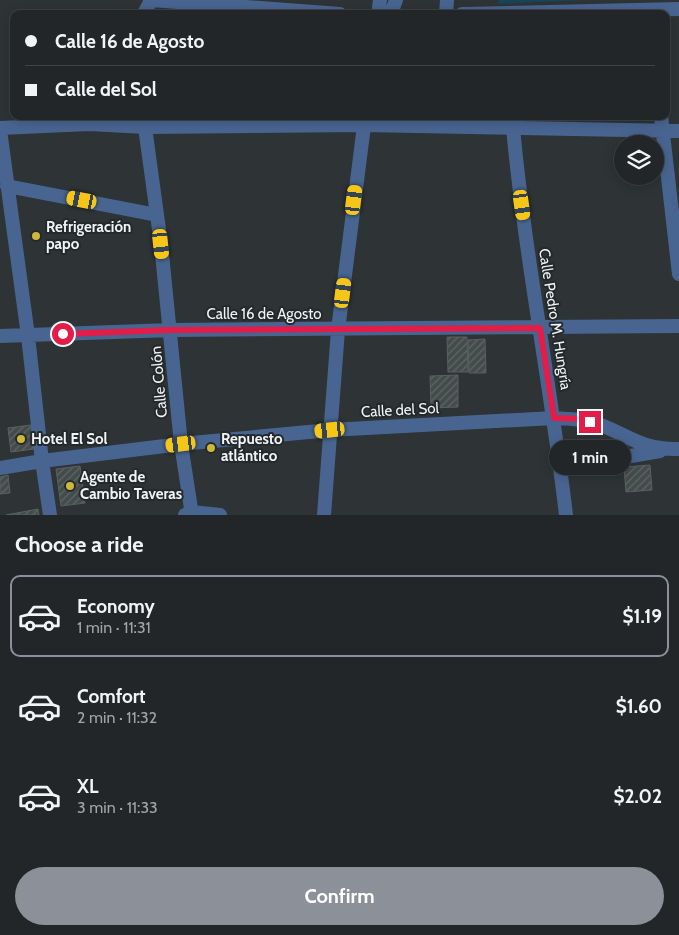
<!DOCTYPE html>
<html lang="en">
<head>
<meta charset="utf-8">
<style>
  body { margin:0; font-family:Cabin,sans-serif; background:#2a2e30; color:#f1f3f6; height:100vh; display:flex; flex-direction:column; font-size:19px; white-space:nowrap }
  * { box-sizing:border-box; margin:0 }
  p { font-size:16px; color:#a2a5a8 }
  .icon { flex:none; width:28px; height:28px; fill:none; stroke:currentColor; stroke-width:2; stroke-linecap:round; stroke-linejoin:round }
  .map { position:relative; height:515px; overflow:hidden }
  .side { display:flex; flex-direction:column; background:#222628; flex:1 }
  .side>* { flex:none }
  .hud { position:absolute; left:10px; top:10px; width:660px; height:110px; border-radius:10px; box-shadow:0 2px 12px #0003,0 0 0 1px #3f4345; display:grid; align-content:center; height:110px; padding:0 15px; background:#222628 }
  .buttons { position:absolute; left:614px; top:135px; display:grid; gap:10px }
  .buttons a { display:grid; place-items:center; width:50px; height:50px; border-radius:50%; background:#222628; box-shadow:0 2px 12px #0003,0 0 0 1px #3f4345; font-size:25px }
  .end { position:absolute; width:22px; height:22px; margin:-11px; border:6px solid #e11d48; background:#fff; box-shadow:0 0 0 2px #fff }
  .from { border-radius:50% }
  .bubble { position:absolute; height:35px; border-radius:18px; background:#222628; box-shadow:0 2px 12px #0003,0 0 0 1px #3f4345; font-size:16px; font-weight:800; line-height:35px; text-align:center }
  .car { position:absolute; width:15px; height:30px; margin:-15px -8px; border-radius:6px; box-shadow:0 0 4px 1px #0007; background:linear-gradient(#f5c518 24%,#345 0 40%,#f5c518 0 76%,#345 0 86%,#f5c518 0) }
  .hud b { display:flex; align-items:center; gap:18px; height:48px; font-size:19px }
  .hud b+b { border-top:1px solid #3f4345 }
  .hud i { width:12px; height:12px; background:#f1f3f6 }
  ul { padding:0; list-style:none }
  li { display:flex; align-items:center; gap:15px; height:82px; margin:0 10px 8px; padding:0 5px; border:2px solid transparent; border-radius:10px }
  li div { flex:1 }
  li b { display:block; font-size:19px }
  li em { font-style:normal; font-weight:800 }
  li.current { border-color:#8c9099 }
  li>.icon { width:45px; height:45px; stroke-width:1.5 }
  h2 { padding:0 15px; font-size:22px; line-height:60px }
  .action { display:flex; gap:10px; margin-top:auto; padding:10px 15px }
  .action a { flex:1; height:58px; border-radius:30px; background:#8c9099; color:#fff; font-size:20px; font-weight:800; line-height:58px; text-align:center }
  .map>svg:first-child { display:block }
  .pitch { fill:#194458 }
  .building { fill:url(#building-hatch); stroke:#596061 }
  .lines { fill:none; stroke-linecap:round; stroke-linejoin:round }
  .minor { stroke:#486591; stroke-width:14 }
  .route { stroke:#e11d48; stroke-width:6 }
  .poi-dot { fill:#ccb939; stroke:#24292b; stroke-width:2 }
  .labels { text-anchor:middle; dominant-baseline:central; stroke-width:4; stroke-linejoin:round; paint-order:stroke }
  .poi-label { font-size:15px; font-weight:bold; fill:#f1f4f6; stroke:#24292b; text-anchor:start }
  .street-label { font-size:15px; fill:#f1f4f6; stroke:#24292b }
</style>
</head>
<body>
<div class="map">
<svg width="679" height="515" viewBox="0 0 679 515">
  <defs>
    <pattern id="building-hatch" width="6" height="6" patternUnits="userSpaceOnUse" patternTransform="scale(1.25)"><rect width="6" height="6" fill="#444b4b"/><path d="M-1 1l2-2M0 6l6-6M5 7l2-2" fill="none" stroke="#5f6666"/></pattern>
  </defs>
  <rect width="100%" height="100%" fill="#2e3335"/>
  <!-- pitch -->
  <path class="pitch" d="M 499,0 L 586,0 L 498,4 Z"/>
  <!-- building -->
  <path class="building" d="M 447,337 L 467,337 L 468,372 L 448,372 Z
    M 485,339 L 486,373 L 469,373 L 468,340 Z
    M 458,375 L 458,407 L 431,408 L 430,376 Z
    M 31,425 L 34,449 L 11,452 L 8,428 Z
    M 650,465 L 652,490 L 626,492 L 624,467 Z
    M 80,466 L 85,503 L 61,506 L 56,469 Z
    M 8,475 L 10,493 L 0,494 L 0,477 Z
    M 38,509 L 39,515 L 6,515 Z"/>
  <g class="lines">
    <!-- minor -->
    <path class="minor" d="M 151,0 L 340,14
      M 380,0 L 379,7 L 383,14
      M 144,14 L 151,0
      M 388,14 L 393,8 L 396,0
      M 446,14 L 447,0
      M 462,14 L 679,9
      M 661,116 L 679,274
      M 145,127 L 161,244 L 181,444 L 192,515
      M 0,128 L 89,124 L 145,127 L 363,125 L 679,131
      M 513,128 C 525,257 551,386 566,515
      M 0,130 L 28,336 L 42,461 L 50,515
      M 7,186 L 157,215
      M 0,336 L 171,330 L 679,326
      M 0,468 L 42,461 L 181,444 L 330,430 L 554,418 C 570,419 586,419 601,425 C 631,437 643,450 679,449
      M 561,468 L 660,451
      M 185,515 L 192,512 L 220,515
      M 324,515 L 338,330 L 365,118"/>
  </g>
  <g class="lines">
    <!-- route -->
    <path class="route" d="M 63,334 L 170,330 L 540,328 L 554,418 L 581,419 L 590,422"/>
  </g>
  <!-- markers -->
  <g class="poi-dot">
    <circle cx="36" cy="236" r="5"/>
    <circle cx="21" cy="439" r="5"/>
    <circle cx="211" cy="448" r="5"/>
    <circle cx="70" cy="486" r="5"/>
  </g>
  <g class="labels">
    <!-- poi labels -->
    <g class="poi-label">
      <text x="46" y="227">Refrigeración<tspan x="46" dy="17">papo</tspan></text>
      <text x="31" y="439">Hotel El Sol</text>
      <text x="221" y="439">Repuesto<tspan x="221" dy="17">atlántico</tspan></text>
      <text x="80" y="477">Agente de<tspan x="80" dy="17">Cambio Taveras</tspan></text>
    </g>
    <!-- street labels -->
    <g class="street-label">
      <text x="264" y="314">Calle 16 de Agosto</text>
      <text transform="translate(555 319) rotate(81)">Calle Pedro M. Hungría</text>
      <text transform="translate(159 382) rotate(-95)">Calle Colón</text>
      <text transform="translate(400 410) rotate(-3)">Calle del Sol</text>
    </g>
  </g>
</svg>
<div class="buttons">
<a><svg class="icon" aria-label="layers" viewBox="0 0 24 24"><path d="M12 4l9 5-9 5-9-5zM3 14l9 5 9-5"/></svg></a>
</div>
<i class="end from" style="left:63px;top:334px"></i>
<i class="end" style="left:590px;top:422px"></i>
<div class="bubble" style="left:549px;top:440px;width:82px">1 min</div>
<i class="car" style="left:82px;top:200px;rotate:281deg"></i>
<i class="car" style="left:354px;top:200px;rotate:7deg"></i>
<i class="car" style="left:522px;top:205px;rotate:172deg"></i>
<i class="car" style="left:161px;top:244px;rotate:174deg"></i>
<i class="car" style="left:343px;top:293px;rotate:7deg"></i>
<i class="car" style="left:330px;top:430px;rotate:264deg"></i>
<i class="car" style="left:181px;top:444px;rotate:263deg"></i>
<div class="hud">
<b><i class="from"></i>Calle 16 de Agosto</b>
<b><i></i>Calle del Sol</b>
</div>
</div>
<section class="side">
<h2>Choose a ride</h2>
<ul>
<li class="current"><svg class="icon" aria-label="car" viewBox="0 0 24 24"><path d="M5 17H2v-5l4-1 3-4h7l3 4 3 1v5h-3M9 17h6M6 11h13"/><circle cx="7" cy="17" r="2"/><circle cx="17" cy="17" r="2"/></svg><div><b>Economy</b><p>1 min · 11:31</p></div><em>$1.19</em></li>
<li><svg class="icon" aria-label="car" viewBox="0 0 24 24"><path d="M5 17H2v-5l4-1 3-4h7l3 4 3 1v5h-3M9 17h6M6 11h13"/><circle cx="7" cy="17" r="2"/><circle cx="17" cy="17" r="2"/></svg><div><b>Comfort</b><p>2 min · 11:32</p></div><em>$1.60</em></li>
<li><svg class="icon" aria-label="car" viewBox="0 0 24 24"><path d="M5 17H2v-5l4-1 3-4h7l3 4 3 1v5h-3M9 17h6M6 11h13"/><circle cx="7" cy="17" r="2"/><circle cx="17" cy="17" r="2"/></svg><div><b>XL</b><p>3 min · 11:33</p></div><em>$2.02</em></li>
</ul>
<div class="action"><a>Confirm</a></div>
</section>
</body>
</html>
